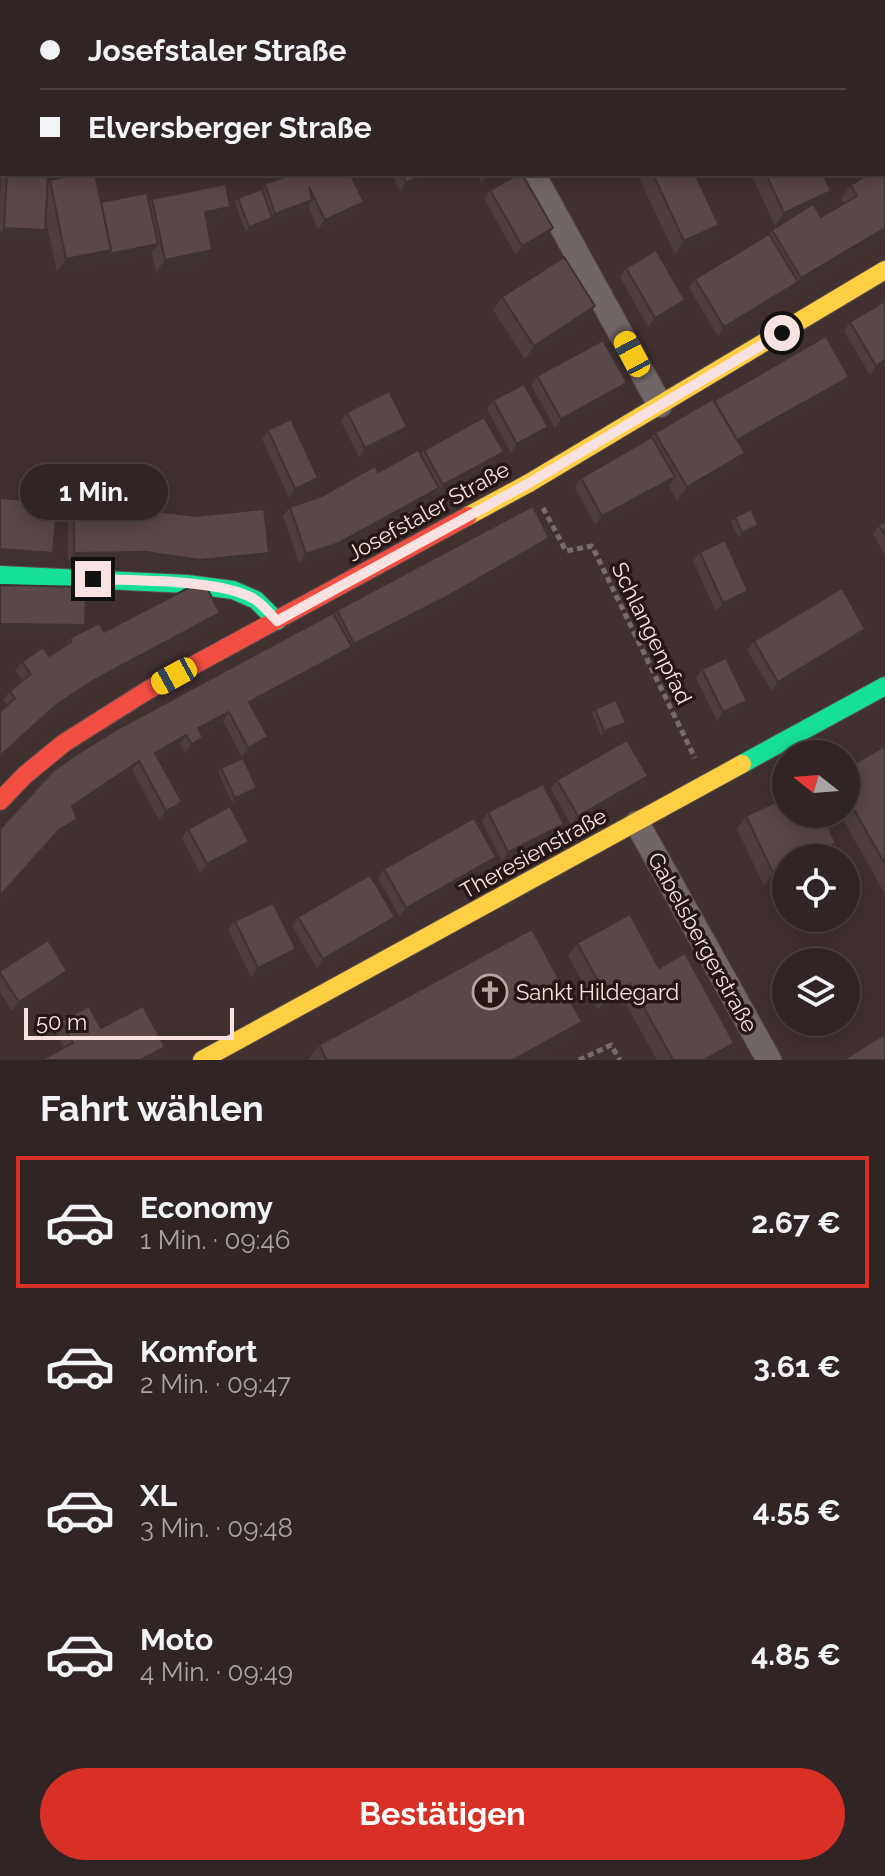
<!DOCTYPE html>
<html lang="de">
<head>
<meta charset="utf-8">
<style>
  body { margin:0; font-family:Raleway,sans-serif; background:#3d3031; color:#f1f3f6; height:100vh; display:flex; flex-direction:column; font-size:30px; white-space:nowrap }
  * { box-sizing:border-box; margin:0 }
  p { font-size:26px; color:#a8a4a6 }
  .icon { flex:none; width:44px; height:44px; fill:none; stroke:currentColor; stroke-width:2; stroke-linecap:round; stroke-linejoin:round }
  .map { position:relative; height:1060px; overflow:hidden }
  .sheet { display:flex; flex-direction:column; background:#312424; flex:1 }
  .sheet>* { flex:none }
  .top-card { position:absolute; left:0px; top:0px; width:886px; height:176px; box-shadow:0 4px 20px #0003,0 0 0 2px #4c4141; display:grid; align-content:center; height:176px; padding:0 40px; background:#312424 }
  .needle { width:52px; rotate:287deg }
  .tools { position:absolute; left:772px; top:740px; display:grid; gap:16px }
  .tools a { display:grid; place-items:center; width:88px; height:88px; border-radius:50%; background:#312424; box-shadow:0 4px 20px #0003,0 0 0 2px #4c4141; font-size:40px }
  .scale { position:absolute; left:24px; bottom:20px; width:210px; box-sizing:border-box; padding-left:8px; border:4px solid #f7e2e1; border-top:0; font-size:22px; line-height:28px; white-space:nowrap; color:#f7e2e1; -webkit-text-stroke:6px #251716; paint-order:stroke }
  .end { position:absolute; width:36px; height:36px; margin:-18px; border:10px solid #f7e2e1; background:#111; box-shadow:0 0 0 4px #111 }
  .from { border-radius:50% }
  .bubble { position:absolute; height:56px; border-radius:28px; background:#312424; box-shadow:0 4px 20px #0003,0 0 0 2px #4c4141; font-size:26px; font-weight:700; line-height:56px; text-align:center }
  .car { position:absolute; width:24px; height:48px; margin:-24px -12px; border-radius:10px; box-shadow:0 0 6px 2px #0007; background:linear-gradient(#f5c518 24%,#345 0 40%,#f5c518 0 76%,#345 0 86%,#f5c518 0) }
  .top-card b { display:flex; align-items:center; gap:28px; height:76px; font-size:30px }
  .top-card b+b { border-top:2px solid #4c4141 }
  .top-card i { width:20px; height:20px; background:#f1f3f6 }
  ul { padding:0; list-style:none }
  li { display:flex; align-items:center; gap:24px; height:132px; margin:0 16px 12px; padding:0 24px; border:4px solid transparent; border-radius:0px }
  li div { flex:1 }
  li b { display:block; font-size:30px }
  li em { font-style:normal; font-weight:700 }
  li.selected { border-color:#d93025 }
  li>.icon { width:72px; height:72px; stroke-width:1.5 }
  h2 { padding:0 40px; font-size:36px; line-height:96px }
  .primary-button { display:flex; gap:16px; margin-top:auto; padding:16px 40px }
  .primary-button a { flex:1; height:92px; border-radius:48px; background:#d93025; color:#fff; font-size:32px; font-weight:700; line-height:92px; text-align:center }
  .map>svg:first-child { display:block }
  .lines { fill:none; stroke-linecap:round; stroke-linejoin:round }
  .lane-casing { stroke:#5c4e4e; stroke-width:14 }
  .street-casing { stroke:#5c4e4e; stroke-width:26 }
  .fast-casing { stroke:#5c4e4e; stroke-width:20 }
  .slow-casing { stroke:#5c4e4e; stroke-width:20 }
  .jam-casing { stroke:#5c4e4e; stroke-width:20 }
  .path { stroke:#776c6c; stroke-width:5; stroke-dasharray:6 4; stroke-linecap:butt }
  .lane { stroke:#716666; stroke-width:12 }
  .street { stroke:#716666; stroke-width:24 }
  .fast { stroke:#16e098; stroke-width:18 }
  .slow { stroke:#ffcf43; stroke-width:18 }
  .jam { stroke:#f24e42; stroke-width:18 }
  .wall { fill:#4d3d3d }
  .shaded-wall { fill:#3f3232 }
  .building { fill:#5a4747; stroke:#3f3232; stroke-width:2 }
  .route { stroke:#f7e2e1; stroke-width:10 }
  .labels { text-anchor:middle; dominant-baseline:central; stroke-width:7; stroke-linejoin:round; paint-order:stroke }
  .street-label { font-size:22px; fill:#f7e2e1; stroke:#251716 }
  .poi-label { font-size:22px; fill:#f7e2e1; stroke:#251716; text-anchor:start }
</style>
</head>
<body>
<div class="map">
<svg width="885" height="1060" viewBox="0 0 885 1060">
  <rect width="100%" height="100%" fill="#413030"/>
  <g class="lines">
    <!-- lane casing -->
    <g class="lane-casing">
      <path id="lane" d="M 884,0 L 885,1"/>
    </g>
    <!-- street casing -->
    <g class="street-casing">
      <path id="street" d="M 136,0 L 136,2
        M 239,2 L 239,0
        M 432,2 L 432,0
        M 550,2 L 552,0
        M 0,23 L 2,23
        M 0,145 L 2,145
        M 533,174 L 660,405
        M 637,823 L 769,1060"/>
    </g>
    <!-- fast casing -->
    <g class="fast-casing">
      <path id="fast" d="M 0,575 L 187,584 L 233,590 L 256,600 L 277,621
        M 742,764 L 885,686"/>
    </g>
    <!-- slow casing -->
    <g class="slow-casing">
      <path id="slow" d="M 468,516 L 529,483 L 885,270
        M 202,1060 L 742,764"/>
    </g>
    <!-- jam casing -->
    <g class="jam-casing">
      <path id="jam" d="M 0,801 L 25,775 L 64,743 L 148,690 L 468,516"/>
    </g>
    <!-- path -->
    <path class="path" d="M 543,508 L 566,551 L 592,546 L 695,758
      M 579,1060 L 611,1045 L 620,1060"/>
    <!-- lane -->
    <use href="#lane" class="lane"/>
    <!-- street -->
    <use href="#street" class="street"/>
    <!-- fast -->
    <use href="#fast" class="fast"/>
    <!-- slow -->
    <use href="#slow" class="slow"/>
    <!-- jam -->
    <use href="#jam" class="jam"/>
  </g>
  <!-- wall -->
  <path class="wall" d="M 441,0 L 528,0 L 525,2 L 440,2 Z
    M 585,0 L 655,0 L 657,2 L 586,2 Z
    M 2,74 L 2,126 L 0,126 L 0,77 Z
    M 885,164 L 885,236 L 718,336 L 689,288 L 695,279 L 769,234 L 772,230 L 790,219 L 775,226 L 751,174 L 823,174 L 822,204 L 815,207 L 821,217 L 844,203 L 841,198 L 851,185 Z
    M 2,165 L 2,174 L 48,174 L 47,184 L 50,180 L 101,202 L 149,203 L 152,199 L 230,207 L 221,220 L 207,223 L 212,250 L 203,263 L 156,273 L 152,253 L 57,272 L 45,216 L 38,239 L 0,237 L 0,200 Z
    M 392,174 L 433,174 L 431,177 L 400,192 Z
    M 476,174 L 495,174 L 481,183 Z
    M 637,174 L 695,174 L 719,225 L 710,238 L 675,254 Z
    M 265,184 L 364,202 L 357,211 L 318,229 L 308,206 L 306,209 L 246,232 L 235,202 L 238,198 L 262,189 Z
    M 490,190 L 553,228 L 546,238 L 516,255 L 484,199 Z
    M 626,268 L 679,309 L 648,327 L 620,277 Z
    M 502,297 L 595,306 L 586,319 L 525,359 L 493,310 Z
    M 885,301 L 885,365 L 870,375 L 844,331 L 850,322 Z
    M 537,376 L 627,383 L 620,392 L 555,428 L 531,385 Z
    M 849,377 L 842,386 L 739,444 L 745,453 L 736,466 L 677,501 L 669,486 L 595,525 L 575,487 L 581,478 L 652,437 L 655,433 L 714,401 Z
    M 493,400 L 548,427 L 541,436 L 511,453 L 487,409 Z
    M 347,412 L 401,436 L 359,457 L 341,421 Z
    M 268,430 L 318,478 L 312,487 L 289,498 L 262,439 Z
    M 424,450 L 504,452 L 497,461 L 437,494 L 436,492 L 432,497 L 332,552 L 299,563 L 283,516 L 290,507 L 322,496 L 378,472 L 421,455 Z
    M 74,511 L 269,553 L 262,562 L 194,569 L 140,561 L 68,562 L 68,520 Z
    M 735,517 L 755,530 L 739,538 L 731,522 Z
    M 885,522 L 885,555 L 873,534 L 879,525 Z
    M 543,547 L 437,607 L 348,653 L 346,656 L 251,706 L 262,746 L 242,757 L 223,721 L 201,733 L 203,738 L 197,747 L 185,753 L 180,744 L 157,757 L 175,811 L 159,820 L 132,770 L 73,810 L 70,828 L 53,839 L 0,898 L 0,829 L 334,614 L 337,610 Z
    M 700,552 L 742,600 L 716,612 L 693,561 Z
    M 220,613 L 214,622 L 87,689 L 50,714 L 0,759 L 0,712 L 8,705 L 3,700 L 10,691 L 23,681 L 15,671 L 22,662 L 49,656 L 64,647 L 70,638 L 79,633 L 104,632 Z
    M 865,629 L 859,638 L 772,691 L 747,650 L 754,641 Z
    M 702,669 L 741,710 L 717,721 L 696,678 Z
    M 595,709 L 626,723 L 622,728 L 601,736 L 592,713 Z
    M 885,746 L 885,894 L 840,814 L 846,814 L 846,768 Z
    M 221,768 L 254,793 L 232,803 L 218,772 Z
    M 557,780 L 642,785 L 571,825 L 551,789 Z
    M 488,812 L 557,833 L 502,861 L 482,821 Z
    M 786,814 L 836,814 L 824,819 L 836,843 L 827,856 L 764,886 L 737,829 L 746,816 Z
    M 188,829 L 249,842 L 242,851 L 200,873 L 182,838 Z
    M 496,857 L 490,866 L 400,917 L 378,878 L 384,869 Z
    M 298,917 L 395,917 L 389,926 L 317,968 L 292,926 Z
    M 235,921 L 296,949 L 289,958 L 251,977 L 228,930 Z
    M 577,943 L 659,968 L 725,1056 L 718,1060 L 657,1060 L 622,997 L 598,1010 L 568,956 Z
    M 67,971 L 61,980 L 12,1011 L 0,992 L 0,973 Z
    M 61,1021 L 101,1028 L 158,1056 L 151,1060 L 41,1060 L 64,1048 L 55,1030 Z
    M 571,1038 L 531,1060 L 308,1060 L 319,1045 Z"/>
  <!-- shaded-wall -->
  <path class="shaded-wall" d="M 424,174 L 433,174 L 431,177 L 400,192 L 406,183 Z
    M 491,174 L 495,174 L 481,183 L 485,178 Z
    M 831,191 L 822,204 L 775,226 L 784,213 Z
    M 312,200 L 306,209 L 246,232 L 249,227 L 272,218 L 275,214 Z
    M 364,202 L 357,211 L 318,229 L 325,220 Z
    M 230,207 L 221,220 L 196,225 L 205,212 Z
    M 719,225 L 710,238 L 675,254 L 684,241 Z
    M 4,228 L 45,230 L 38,239 L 0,237 L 0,234 Z
    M 553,228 L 546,238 L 516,255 L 522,246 Z
    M 885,228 L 885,236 L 718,336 L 724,327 L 798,282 L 801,278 Z
    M 158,244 L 151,253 L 57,272 L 66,259 L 111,250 Z
    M 212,250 L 203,263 L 156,273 L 165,260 Z
    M 685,300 L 679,309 L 648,327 L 655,318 Z
    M 595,306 L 586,319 L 525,359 L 534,346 Z
    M 885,360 L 885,365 L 870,375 L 876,366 Z
    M 849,377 L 842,386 L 727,451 L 733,442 Z
    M 627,383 L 620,392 L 555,428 L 561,419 Z
    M 407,427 L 401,436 L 359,457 L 365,448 Z
    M 548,427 L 541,436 L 511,453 L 517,444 Z
    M 504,452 L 497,461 L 437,494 L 443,485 Z
    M 745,453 L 736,466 L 677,501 L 687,487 Z
    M 675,477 L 669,486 L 595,525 L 602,516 Z
    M 318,478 L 312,487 L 289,498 L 295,489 Z
    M 439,488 L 432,497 L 332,552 L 299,563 L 306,554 Z
    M 758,525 L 755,530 L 739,538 L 742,533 Z
    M 549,538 L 543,547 L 437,607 L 348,653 L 354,644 Z
    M 0,549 L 53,553 L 47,562 L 0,558 Z
    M 146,552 L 269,553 L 262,562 L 194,569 L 140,561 L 68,562 L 74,553 Z
    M 748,591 L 742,600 L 716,612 L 723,603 Z
    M 220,613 L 214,622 L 87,689 L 50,714 L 0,759 L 0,756 L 56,705 L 94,680 Z
    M 0,624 L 85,625 L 78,634 L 0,633 Z
    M 865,629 L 859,638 L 772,691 L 778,682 Z
    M 352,647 L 346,656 L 242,711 L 249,702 Z
    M 747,701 L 741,710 L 717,721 L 723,712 Z
    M 229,712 L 223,721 L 192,737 L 198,728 Z
    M 626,723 L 622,728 L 601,736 L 604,731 Z
    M 186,735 L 180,744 L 149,762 L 155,753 Z
    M 268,737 L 262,746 L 242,757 L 248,748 Z
    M 203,738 L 197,747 L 185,753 L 192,744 Z
    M 139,761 L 132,770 L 66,815 L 72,806 Z
    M 648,776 L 642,785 L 571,825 L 578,816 Z
    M 257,788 L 254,793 L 232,803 L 235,798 Z
    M 182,802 L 175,811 L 159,820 L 166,811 Z
    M 819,814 L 836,814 L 812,825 Z
    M 77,819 L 70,828 L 53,839 L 0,898 L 0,896 L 22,870 L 59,830 Z
    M 564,824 L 557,833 L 502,861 L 508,852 Z
    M 249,842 L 242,851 L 200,873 L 207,864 Z
    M 836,843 L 827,856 L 823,858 L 805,858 Z
    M 496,857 L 490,866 L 400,917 L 406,908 Z
    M 786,867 L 786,875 L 764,886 L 773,873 Z
    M 395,917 L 389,926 L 317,968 L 323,959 Z
    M 296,949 L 289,958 L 251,977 L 258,968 Z
    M 67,971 L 61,980 L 12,1011 L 19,1002 Z
    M 631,984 L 622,997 L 598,1010 L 607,997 Z
    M 582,1022 L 571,1038 L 531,1060 L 513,1060 Z
    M 734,1043 L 725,1056 L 718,1060 L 704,1060 Z
    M 165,1047 L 158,1056 L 151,1060 L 141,1060 Z"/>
  <!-- building -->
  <path class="building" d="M 0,0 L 31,0 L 31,2 L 15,2 Z
    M 58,0 L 117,0 L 117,2 L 58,2 Z
    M 190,0 L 234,0 L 234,2 L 190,2 Z
    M 452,0 L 522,0 L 520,2 L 453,2 Z
    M 598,0 L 655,0 L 657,2 L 600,2 Z
    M 885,94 L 885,140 L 884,140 L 884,95 Z
    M 885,164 L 885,228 L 801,278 L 772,230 L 813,204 L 821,217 L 857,196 L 851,185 L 869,174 L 884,174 Z
    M 7,174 L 48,174 L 45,230 L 4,228 Z
    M 79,174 L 95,174 L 111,250 L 66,259 L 50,180 Z
    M 292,174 L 350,174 L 364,202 L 325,220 L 309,187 L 312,200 L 275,214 L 265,184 Z
    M 402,174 L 424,174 L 406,183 Z
    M 519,174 L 522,174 L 553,228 L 522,246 L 490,190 Z
    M 653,174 L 695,174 L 719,225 L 684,241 Z
    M 766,174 L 823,174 L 831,191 L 784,213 Z
    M 226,184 L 230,207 L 205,212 L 212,250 L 165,260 L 152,199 Z
    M 262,189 L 272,218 L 249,227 L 238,198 Z
    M 147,193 L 158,244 L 108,254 L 111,250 L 101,202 Z
    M 769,234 L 798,282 L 724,327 L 695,279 Z
    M 656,250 L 685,300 L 655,318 L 626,268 Z
    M 564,257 L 595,306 L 534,346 L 502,297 Z
    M 885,301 L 885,360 L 876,366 L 850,322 Z
    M 826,336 L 849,377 L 737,440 L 714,401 Z
    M 603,340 L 627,383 L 561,419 L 537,376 Z
    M 524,384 L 548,427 L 517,444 L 493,400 Z
    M 389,391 L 407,427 L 365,448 L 347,412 Z
    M 713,399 L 745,453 L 687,487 L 655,433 Z
    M 484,417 L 504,452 L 443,485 L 424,450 Z
    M 291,419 L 318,478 L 295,489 L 268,430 Z
    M 652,437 L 675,477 L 602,516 L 581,478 Z
    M 418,450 L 439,488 L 339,543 L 306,554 L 290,507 L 322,496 L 375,466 L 378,472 Z
    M 0,498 L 57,503 L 53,553 L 0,549 Z
    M 533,506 L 549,538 L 444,598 L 354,644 L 337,610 Z
    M 264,509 L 269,553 L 200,560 L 146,552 L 74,553 L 74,511 L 146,510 L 196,516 Z
    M 751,509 L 758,525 L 742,533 L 735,517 Z
    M 885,522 L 885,535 L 879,525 Z
    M 725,540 L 748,591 L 723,603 L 700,552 Z
    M 0,585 L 86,587 L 85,625 L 0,624 Z
    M 188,588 L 208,590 L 220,613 L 94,680 L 56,705 L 0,756 L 0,712 L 15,698 L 10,691 L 31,674 L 22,662 L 43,647 L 49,656 L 71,642 L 70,638 L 99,623 L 104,632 Z
    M 842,588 L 865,629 L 778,682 L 754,641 Z
    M 333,613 L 352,647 L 249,702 L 268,737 L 248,748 L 229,712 L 198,728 L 203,738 L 192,744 L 186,735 L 155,753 L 182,802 L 166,811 L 139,761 L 72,806 L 77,819 L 59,830 L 0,896 L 0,829 L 53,771 L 74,756 L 121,727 Z
    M 726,658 L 747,701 L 723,712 L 702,669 Z
    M 616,700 L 626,723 L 604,731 L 595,709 Z
    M 627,740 L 648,776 L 578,816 L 557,780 Z
    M 885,746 L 885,864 L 848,799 L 846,800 L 846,768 Z
    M 243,758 L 257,788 L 235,798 L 221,768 Z
    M 543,784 L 564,824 L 508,852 L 488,812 Z
    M 786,797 L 786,814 L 822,814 L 836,843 L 805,858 L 786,858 L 786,867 L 773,873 L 746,816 Z
    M 230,806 L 249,842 L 207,864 L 188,829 Z
    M 474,818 L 496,857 L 406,908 L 384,869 Z
    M 370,875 L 395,917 L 323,959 L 298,917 Z
    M 273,903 L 296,949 L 258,968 L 235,921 Z
    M 630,914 L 659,968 L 685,953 L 734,1043 L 704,1060 L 673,1060 L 631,984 L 607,997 L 577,943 Z
    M 532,929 L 582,1022 L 513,1060 L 327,1060 L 319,1045 Z
    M 48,940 L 67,971 L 19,1002 L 0,973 L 0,971 Z
    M 89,1006 L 101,1028 L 143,1006 L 165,1047 L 141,1060 L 41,1060 L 73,1043 L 61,1021 Z
    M 885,1034 L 885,1060 L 843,1060 Z"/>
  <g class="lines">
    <!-- route -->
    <path class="route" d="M 93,579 C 134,581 221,579 254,599 C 263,604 270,614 277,621 L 529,483 L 782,333"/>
  </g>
  <!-- icons -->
  <defs>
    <g id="church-ring" transform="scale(1.8)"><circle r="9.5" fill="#251716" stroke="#b7a4a3" stroke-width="1.5"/><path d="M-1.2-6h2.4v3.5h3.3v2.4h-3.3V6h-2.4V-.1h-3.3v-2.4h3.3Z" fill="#b7a4a3"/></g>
  </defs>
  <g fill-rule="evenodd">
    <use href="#church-ring" x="490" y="992"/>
  </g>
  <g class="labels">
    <!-- street labels -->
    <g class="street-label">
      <text transform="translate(428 511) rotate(-29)">Josefstaler Straße</text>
      <text transform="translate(652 633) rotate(64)">Schlangenpfad</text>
      <text transform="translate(533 853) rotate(-29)">Theresienstraße</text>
      <text transform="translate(703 942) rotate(61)">Gabelsbergerstraße</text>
    </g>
    <!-- poi labels -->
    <g class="poi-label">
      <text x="516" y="992">Sankt Hildegard</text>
    </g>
  </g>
</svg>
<div class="tools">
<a><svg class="needle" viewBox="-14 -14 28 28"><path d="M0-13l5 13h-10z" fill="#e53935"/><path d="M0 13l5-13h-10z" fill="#a8a4a6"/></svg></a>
<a><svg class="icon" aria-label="locate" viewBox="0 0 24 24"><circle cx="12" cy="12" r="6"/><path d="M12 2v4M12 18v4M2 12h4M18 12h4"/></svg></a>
<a><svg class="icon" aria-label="layers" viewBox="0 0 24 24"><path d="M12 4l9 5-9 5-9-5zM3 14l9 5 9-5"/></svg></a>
</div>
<div class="scale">50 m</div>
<i class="end from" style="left:782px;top:333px"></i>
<i class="end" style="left:93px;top:579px"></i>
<div class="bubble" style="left:20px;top:464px;width:148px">1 Min.</div>
<i class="car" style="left:632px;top:354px;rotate:332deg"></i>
<i class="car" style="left:174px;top:676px;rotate:241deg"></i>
<div class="top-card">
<b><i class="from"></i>Josefstaler Straße</b>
<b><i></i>Elversberger Straße</b>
</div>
</div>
<section class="sheet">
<h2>Fahrt wählen</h2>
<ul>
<li class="selected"><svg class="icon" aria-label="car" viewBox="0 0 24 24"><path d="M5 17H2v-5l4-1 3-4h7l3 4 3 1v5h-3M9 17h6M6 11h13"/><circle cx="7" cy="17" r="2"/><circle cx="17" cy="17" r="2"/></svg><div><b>Economy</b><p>1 Min. · 09:46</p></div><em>2.67 €</em></li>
<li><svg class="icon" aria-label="car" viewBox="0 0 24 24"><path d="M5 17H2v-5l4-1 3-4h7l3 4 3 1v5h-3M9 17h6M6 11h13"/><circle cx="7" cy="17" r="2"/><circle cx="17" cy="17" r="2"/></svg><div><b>Komfort</b><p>2 Min. · 09:47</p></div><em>3.61 €</em></li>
<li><svg class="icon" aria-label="car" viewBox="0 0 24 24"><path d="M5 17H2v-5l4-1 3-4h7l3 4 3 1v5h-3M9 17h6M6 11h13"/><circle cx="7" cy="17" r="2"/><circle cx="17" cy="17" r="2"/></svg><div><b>XL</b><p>3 Min. · 09:48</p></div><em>4.55 €</em></li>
<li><svg class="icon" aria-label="car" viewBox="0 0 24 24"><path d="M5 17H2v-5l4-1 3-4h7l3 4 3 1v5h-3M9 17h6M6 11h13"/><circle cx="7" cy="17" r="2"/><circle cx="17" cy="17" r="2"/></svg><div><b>Moto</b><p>4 Min. · 09:49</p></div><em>4.85 €</em></li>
</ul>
<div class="primary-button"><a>Bestätigen</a></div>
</section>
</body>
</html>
